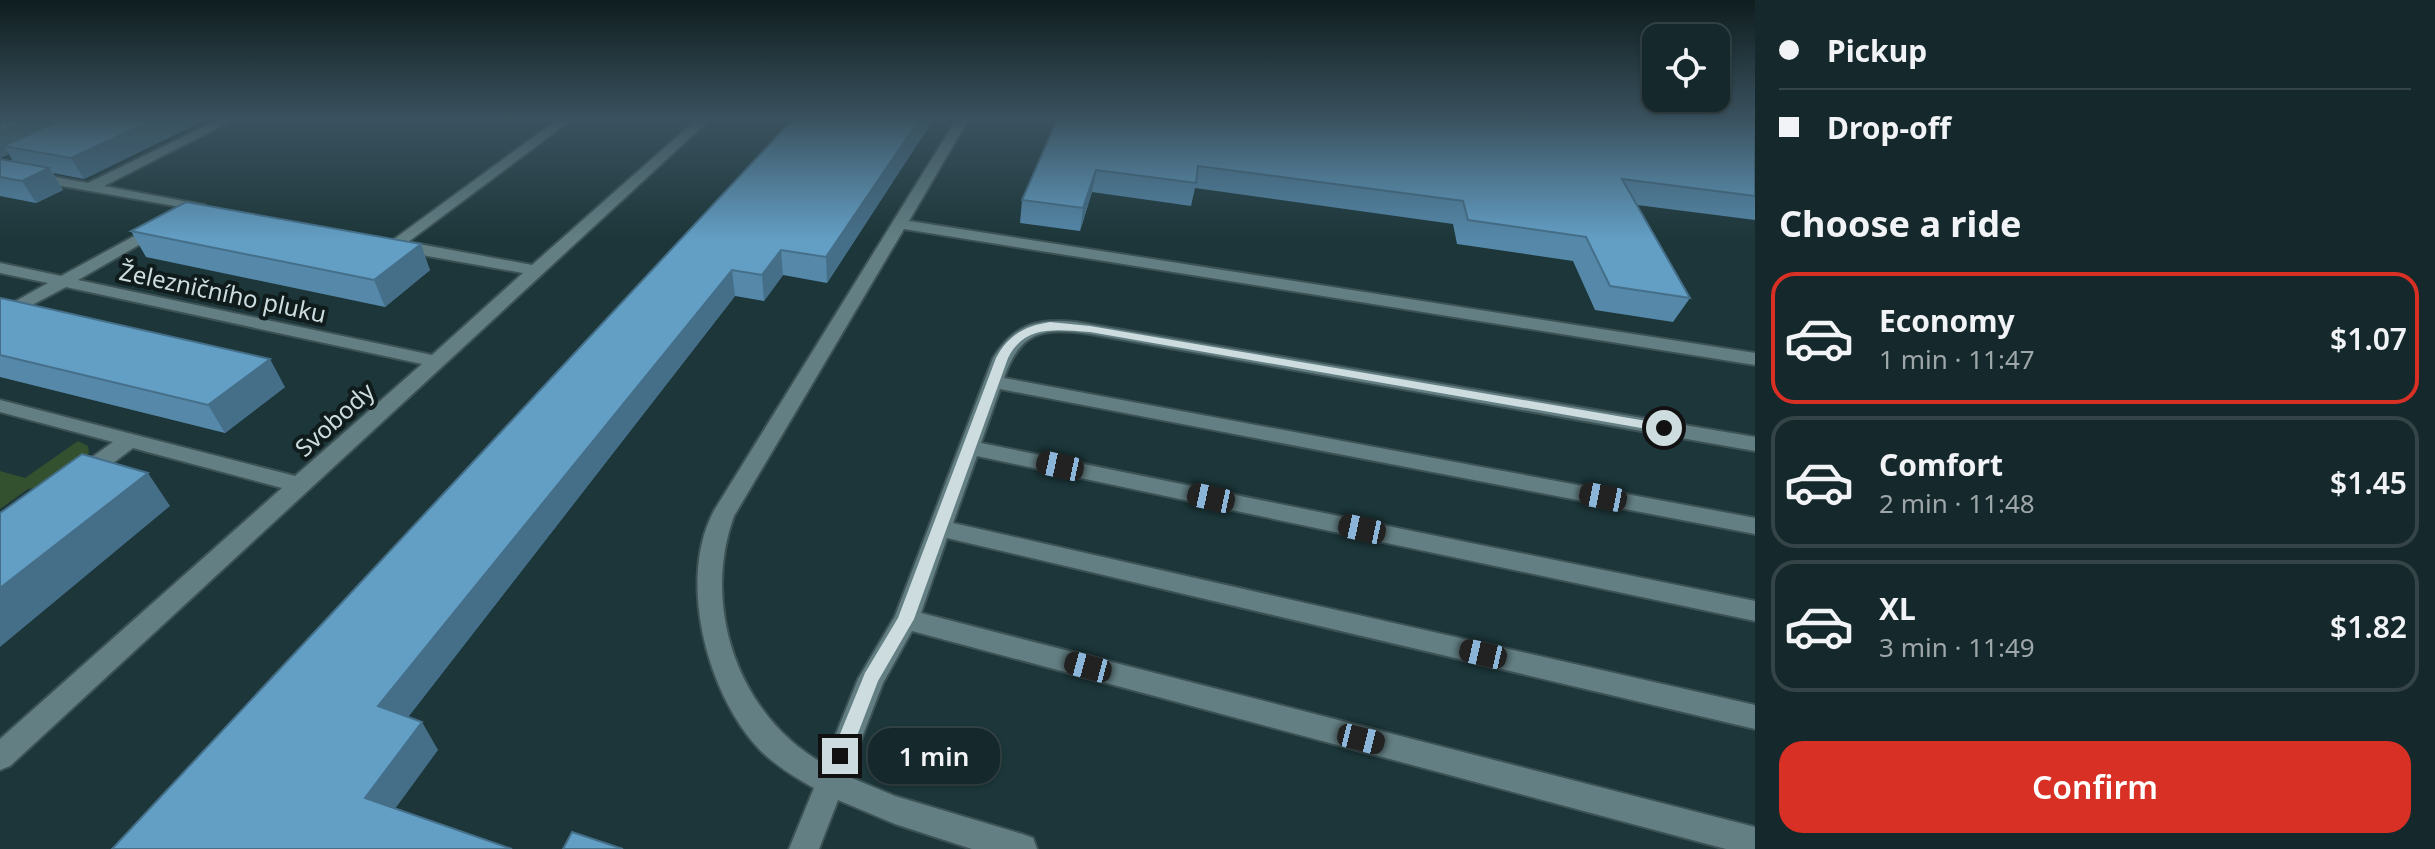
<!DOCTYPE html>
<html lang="en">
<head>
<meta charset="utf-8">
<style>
  body { margin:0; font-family:"Noto Sans",sans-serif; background:#223437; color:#f1f3f6; height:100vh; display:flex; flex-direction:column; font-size:30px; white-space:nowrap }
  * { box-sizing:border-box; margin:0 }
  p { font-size:26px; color:#9da6a9 }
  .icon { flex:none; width:44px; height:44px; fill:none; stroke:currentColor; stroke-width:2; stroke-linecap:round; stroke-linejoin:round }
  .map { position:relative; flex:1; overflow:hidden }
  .side { display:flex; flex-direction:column; background:#15282b; width:680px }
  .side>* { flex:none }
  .hud { display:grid; align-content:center; height:176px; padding:0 24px; background:#15282b }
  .buttons { position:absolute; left:1642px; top:24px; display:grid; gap:16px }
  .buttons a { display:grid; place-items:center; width:88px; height:88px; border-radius:16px; background:#15282b; box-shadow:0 2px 6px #0004,0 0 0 2px #344447; font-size:40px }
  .end { position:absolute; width:36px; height:36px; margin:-18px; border:10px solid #cddcde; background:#111; box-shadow:0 0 0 4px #111 }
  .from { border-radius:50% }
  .bubble { position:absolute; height:56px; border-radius:24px; background:#15282b; box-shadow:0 2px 6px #0004,0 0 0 2px #344447; font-size:26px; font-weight:600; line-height:56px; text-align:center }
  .car { position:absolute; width:24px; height:48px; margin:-24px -12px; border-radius:10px; box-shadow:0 0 6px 2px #0007; background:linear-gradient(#222 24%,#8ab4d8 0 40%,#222 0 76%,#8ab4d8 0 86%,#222 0) }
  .hud b { display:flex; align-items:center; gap:28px; height:76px; font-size:30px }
  .hud b+b { border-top:2px solid #344447 }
  .hud i { width:20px; height:20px; background:#f1f3f6 }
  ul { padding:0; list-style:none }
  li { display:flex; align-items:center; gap:24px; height:132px; margin:0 16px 12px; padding:0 8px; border:4px solid #344447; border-radius:24px }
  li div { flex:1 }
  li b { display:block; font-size:30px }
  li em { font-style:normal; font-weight:600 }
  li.selected { border-color:#d93025 }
  li>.icon { width:72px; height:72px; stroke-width:1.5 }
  h2 { padding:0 24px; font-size:36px; line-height:96px }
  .primary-button { display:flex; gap:16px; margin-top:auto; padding:16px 24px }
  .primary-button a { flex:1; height:92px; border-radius:24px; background:#d93025; color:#fff; font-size:32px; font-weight:600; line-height:92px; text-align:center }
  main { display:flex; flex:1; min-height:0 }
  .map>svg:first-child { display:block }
  .green { fill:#34512f }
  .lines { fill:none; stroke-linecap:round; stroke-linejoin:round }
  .minor-casing { stroke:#3c5255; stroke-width:4 }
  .minor { fill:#637f83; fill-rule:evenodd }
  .wall { fill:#5588a9 }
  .shaded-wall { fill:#456f89 }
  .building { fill:#639ec4; stroke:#456f89; stroke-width:2 }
  .route { fill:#cddcde }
  .labels { text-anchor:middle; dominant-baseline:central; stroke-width:8; stroke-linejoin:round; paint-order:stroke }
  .street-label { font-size:24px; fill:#cddcde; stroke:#101b1c }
</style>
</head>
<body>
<main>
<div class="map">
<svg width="1755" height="849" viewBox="0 0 1755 849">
  <rect width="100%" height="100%" fill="#1c3639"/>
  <!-- green -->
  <path class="green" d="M 78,441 L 88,446 L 89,453 L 83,461 L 50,487 L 28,489 L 0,509 L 0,471 L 25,478 Z"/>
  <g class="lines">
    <!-- minor casing -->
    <g class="minor-casing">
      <path id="minor" d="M 218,120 L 233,120 L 104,186 L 204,205 L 211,209 L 209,212 L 0,175 L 0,167 L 88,183 Z
        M 557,120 L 571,120 L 408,242 L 532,265 L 696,120 L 709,120 L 10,766 L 0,770 L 0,739 L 282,488 L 133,448 L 89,481 L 73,481 L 70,476 L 73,471 L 113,442 L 0,412 L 0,400 L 295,476 L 422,364 L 66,287 L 0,322 L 0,310 L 48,283 L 0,273 L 0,263 L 61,276 L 160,222 L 165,224 L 165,230 L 78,280 L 432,355 L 523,273 L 394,250 L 386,245 Z
        M 956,120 L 968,120 L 909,221 L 1755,353 L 1755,365 L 904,229 L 734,516 C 701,606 738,716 824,764 L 858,679 L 895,616 L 993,358 C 1015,324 1036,318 1076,322 L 1755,437 L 1755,451 L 1090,334 C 1043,328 1021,330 1004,378 L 1755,518 L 1755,534 L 1000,389 L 981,443 L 1755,601 L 1755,621 L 977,456 L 953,523 L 1755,705 L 1755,729 L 947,538 L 921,613 L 1755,827 L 1755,849 L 1726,849 L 912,631 L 883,683 L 847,776 L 895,796 L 1022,834 L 1033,838 L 1037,849 L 972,849 L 895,824 L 838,800 L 819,849 L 789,849 L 814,788 C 794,777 775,765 759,749 C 707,694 676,578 715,509 Z"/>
    </g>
    <!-- minor -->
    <use href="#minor" class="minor"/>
  </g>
  <!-- wall -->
  <path class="wall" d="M 0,120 L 205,120 L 84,179 L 53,173 L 63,190 L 36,203 L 0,196 L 0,159 L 13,162 L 9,154 L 0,158 Z
    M 792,120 L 933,120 L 827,283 L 783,275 L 764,301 L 735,296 L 408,717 L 438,750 L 112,849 Z
    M 1057,120 L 1755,121 L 1755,220 L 1637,205 L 1690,298 L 1673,322 L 1595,310 L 1573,261 L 1457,244 L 1453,224 L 1195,188 L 1191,206 L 1092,192 L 1080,231 L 1020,223 L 1022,200 Z
    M 131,231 L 430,270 L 385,307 L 146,257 Z
    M 0,298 L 285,387 L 225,433 L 0,377 Z"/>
  <!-- shaded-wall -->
  <path class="shaded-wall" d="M 27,120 L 87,120 L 3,146 L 9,154 L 0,158 L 0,131 Z
    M 153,120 L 205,120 L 84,179 L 71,158 Z
    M 919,120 L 933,120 L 827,283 L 826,257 Z
    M 49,168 L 63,190 L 36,203 L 22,181 Z
    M 1096,170 L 1092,192 L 1080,231 L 1083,208 Z
    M 421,244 L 430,270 L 385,307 L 374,280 Z
    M 781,250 L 783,275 L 764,301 L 762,275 Z
    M 732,270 L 735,296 L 395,734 L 378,706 Z
    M 270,359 L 285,387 L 225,433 L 208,405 Z
    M 148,473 L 170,506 L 0,647 L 0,588 Z
    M 422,722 L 438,750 L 384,824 L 365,798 Z"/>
  <!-- building -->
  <path class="building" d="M 0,120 L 27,120 L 0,131 Z
    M 61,120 L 153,120 L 71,158 L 3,146 Z
    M 792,120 L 919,120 L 826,257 L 781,250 L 762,275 L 732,270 L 378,706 L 422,722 L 365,798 L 512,849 L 112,849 Z
    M 1057,120 L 1754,120 L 1755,121 L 1755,196 L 1622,179 L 1690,298 L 1610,286 L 1586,237 L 1468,220 L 1463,201 L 1198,166 L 1196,183 L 1096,170 L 1083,208 L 1022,200 Z
    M 0,159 L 49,168 L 22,181 L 0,177 Z
    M 186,202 L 421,244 L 374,280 L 131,231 Z
    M 0,298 L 10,300 L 270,359 L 208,405 L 0,355 Z
    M 82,454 L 148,473 L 0,588 L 0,513 Z
    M 572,832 L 623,849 L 563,849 Z"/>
  <!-- sky -->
  <linearGradient id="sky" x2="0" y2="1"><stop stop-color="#0f1e1f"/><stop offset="0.5" stop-color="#3a525f"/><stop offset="1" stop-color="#3a525f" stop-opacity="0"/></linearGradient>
  <rect width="1755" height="239" fill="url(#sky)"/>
  <!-- route -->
  <path class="route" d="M 1050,322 L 1090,326 L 1664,424 L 1671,428 L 1664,432 L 1090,332 C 1057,330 1025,324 1008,358 L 914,619 L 878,681 L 847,762 L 840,765 L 834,762 L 831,756 L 865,673 L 898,618 L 996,358 C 1008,335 1025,326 1050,322 Z"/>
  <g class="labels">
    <!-- street labels -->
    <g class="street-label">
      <text transform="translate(223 292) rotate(12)">Železničního pluku</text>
      <text transform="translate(334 419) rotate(-42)">Svobody</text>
    </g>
  </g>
</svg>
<div class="buttons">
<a><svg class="icon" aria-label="locate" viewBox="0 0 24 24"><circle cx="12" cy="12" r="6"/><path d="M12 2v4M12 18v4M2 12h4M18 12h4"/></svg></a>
</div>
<i class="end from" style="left:1664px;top:428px"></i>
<i class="end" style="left:840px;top:756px"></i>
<div class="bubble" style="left:868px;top:728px;width:132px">1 min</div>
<i class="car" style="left:1060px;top:466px;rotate:282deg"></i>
<i class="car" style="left:1603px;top:497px;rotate:281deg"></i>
<i class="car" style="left:1211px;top:498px;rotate:282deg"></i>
<i class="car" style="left:1362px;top:529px;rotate:282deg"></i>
<i class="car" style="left:1483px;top:654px;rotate:283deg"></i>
<i class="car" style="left:1088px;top:667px;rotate:285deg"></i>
<i class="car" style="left:1361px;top:739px;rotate:104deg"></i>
</div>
<section class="side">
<div class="hud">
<b><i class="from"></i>Pickup</b>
<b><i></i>Drop-off</b>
</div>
<h2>Choose a ride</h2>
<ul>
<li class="selected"><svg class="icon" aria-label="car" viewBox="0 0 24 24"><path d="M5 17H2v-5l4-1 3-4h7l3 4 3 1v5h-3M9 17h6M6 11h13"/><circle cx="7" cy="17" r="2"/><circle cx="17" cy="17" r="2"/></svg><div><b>Economy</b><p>1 min · 11:47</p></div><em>$1.07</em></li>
<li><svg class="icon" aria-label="car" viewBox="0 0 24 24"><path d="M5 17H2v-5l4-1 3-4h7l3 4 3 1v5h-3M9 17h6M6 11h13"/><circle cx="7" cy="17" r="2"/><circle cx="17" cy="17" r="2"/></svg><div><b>Comfort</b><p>2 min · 11:48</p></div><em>$1.45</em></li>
<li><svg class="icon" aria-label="car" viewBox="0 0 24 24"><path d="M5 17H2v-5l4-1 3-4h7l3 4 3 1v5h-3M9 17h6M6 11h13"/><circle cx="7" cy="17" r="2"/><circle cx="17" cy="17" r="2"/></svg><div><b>XL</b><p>3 min · 11:49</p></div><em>$1.82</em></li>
</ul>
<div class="primary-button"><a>Confirm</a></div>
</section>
</main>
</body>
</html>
